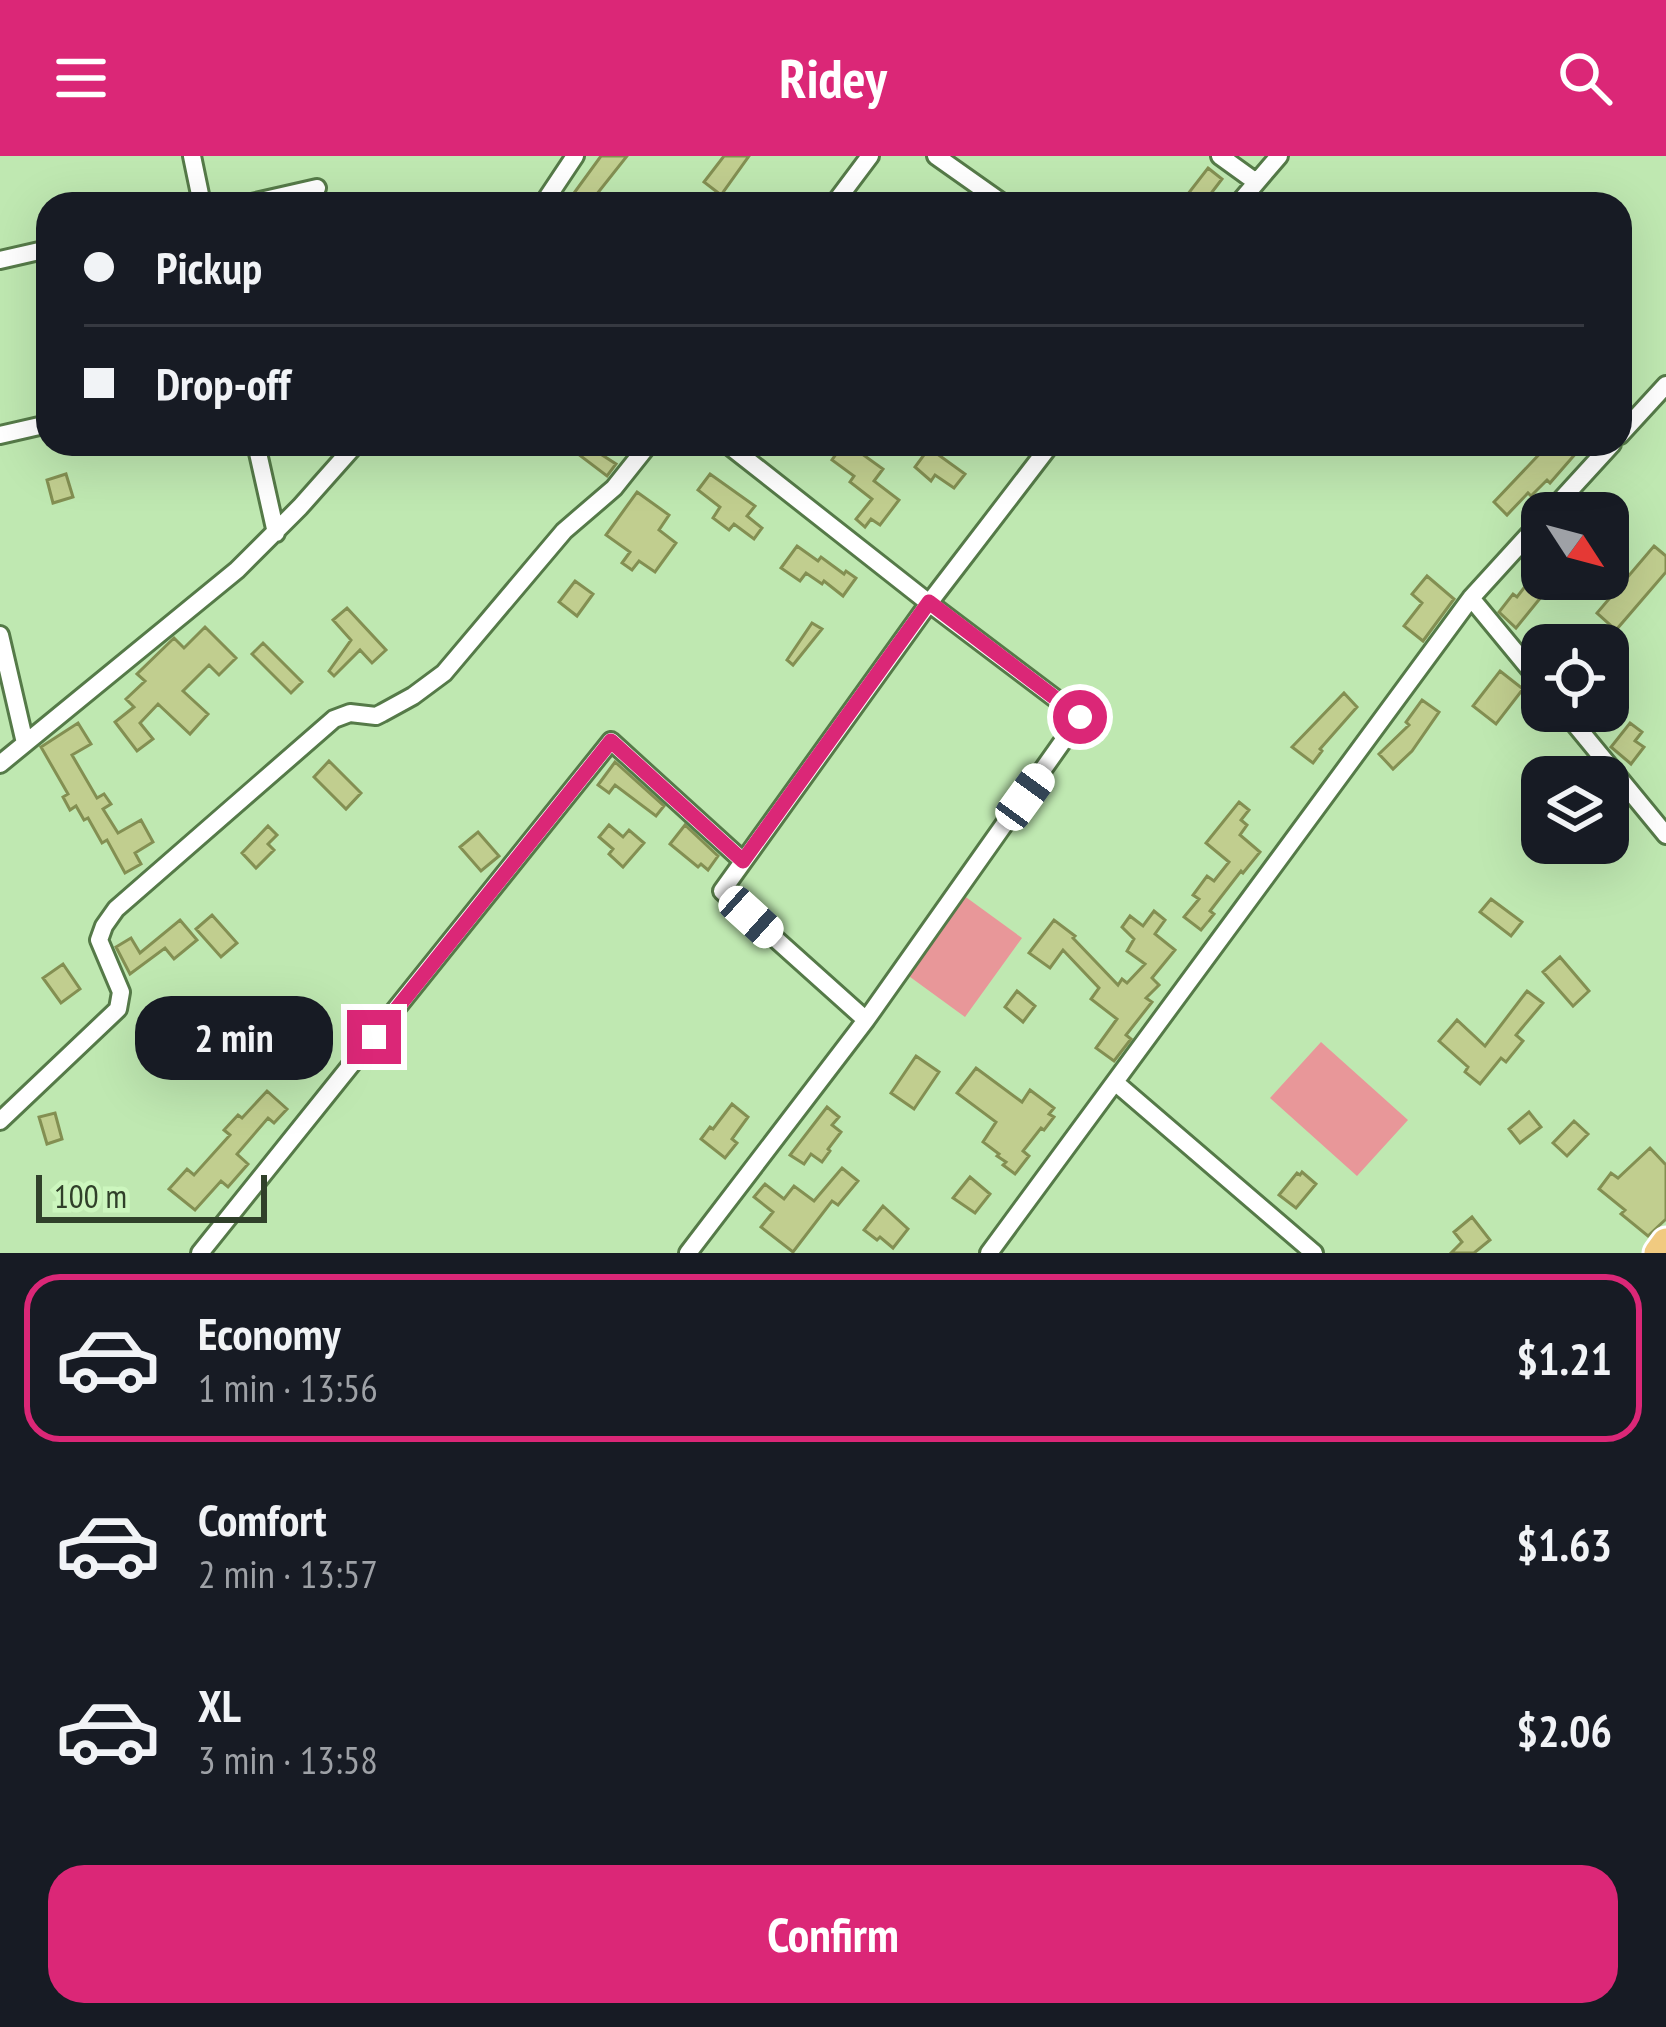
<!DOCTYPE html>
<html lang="en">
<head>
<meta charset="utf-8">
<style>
  body { margin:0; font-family:"PT Sans Narrow",sans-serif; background:#20242c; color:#f1f3f6; height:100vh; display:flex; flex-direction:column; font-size:45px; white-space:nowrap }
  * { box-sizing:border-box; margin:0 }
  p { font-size:39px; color:#9ea1a6 }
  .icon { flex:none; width:66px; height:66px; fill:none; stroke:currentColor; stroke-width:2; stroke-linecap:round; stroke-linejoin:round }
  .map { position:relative; height:1097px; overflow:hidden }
  .side { display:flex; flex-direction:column; background:#171b24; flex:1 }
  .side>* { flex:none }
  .banner { position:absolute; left:36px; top:36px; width:1596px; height:264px; border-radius:36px; box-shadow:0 12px 48px #0002; display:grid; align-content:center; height:264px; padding:0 48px; background:#171b24 }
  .needle { width:78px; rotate:126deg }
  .buttons { position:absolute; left:1521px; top:336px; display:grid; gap:24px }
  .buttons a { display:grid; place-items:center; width:108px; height:108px; border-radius:24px; background:#171b24; box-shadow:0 12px 48px #0002; font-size:60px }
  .scale { position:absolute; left:36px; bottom:30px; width:231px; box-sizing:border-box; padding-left:12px; border:6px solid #30402a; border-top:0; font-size:33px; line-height:42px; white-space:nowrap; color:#30402a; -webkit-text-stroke:9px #ccf6be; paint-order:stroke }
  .end { position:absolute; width:54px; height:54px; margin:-27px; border:15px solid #db2777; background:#fff; box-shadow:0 0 0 6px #fff }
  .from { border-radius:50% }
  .bubble { position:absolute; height:84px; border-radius:36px; background:#171b24; box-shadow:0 12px 48px #0002; font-size:39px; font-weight:700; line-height:84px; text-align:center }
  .car { position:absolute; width:36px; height:72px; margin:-36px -18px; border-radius:15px; box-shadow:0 0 9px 3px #0007; background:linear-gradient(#fff 24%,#345 0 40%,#fff 0 76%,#345 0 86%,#fff 0) }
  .banner b { display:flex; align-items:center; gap:42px; height:114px; font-size:45px }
  .banner b+b { border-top:3px solid #363941 }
  .banner i { width:30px; height:30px; background:#f1f3f6 }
  ul { padding:21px 0 0; list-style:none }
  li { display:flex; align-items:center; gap:36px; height:168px; margin:0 24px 18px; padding:0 24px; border:6px solid transparent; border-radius:36px }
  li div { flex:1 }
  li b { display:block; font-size:45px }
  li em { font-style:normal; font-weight:700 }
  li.on { border-color:#db2777 }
  li>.icon { width:108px; height:108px; stroke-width:1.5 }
  .action { display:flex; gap:24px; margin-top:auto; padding:24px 48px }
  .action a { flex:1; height:138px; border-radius:36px; background:#db2777; color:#fff; font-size:48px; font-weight:700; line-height:138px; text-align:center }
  header { display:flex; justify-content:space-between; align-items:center; height:156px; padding:0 48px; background:#db2777; color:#fff; font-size:54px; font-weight:700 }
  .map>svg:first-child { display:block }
  .green { fill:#e89799 }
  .building { fill:#c1ce8f; stroke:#838f52; stroke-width:3 }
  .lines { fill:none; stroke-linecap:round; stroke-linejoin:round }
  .street-casing { stroke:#557a48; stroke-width:22 }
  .primary-casing { stroke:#fff; stroke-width:33 }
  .street { stroke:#fff; stroke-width:16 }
  .primary { stroke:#f1ca80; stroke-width:27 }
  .route { stroke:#db2777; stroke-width:15 }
</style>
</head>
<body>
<header><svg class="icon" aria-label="menu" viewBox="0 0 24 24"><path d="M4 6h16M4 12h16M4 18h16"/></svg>Ridey<svg class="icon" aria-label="search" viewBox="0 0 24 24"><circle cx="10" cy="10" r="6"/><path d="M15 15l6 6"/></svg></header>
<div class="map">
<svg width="1666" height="1097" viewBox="0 0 1666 1097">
  <rect width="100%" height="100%" fill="#bfe8b1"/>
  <!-- green -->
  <path class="green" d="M 963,739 L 1022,782 L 965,861 L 906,818 Z
    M 1321,886 L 1408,964 L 1357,1020 L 1270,942 Z"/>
  <!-- building -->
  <path class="building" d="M 601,0 L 627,0 L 589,48 L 566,48 Z
    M 724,0 L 749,0 L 721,39 L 704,26 Z
    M 1208,12 L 1222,23 L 1203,48 L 1190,48 L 1184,43 Z
    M 585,288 L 616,308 L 607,320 L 578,298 Z
    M 843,288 L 857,288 L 865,294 L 862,298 L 883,313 L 874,325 L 899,344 L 880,369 L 871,363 L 865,371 L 856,363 L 872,343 L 850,326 L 854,320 L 832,304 Z
    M 1549,288 L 1584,288 L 1550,327 L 1547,324 L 1531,340 L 1528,337 L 1507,359 L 1494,346 Z
    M 929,292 L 965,318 L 954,332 L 935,319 L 931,325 L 915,311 Z
    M 66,318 L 73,341 L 53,347 L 47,324 Z
    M 710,318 L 755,350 L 747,360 L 762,372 L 754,383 L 734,368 L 729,374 L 713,362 L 720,351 L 698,334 Z
    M 637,336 L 669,359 L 659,374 L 676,387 L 655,416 L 639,405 L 632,414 L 622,407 L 630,396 L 606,379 Z
    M 797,390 L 818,405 L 821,401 L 844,418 L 846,415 L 856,422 L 843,440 L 824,425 L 822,428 L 806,417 L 800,425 L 781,412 Z
    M 1654,390 L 1666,400 L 1666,416 L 1616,474 L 1597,457 Z
    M 1427,420 L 1454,443 L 1423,485 L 1404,470 L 1422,447 L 1412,438 Z
    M 1530,424 L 1546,435 L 1516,472 L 1499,456 L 1513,438 L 1517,441 Z
    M 575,425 L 593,438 L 577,460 L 559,446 Z
    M 347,452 L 386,494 L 372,507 L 360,494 L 334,520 L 329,515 L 351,484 L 333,464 Z
    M 812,467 L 822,473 L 793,509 L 787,504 Z
    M 205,471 L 236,502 L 219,519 L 209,509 L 183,535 L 208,558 L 190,578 L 158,548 L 140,567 L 153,583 L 137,595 L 115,566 L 134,551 L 126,543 L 145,525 L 137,518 L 174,482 L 184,492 Z
    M 263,487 L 302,526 L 291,537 L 252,498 Z
    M 1500,515 L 1523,533 L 1496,568 L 1473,550 Z
    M 1344,537 L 1357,551 L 1320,593 L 1322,595 L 1313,607 L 1292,591 Z
    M 1422,544 L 1439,556 L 1412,595 L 1393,613 L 1379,598 L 1409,569 L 1406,566 Z
    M 78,567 L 91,588 L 72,599 L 97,642 L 104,638 L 111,648 L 103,653 L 118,677 L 141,664 L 153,686 L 135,697 L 141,708 L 125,717 L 107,684 L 102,687 L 88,662 L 84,664 L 76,650 L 70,654 L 63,641 L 68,638 L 41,591 Z
    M 1630,567 L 1642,576 L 1635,585 L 1644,591 L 1631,608 L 1611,591 Z
    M 329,605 L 361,637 L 346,653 L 314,621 Z
    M 615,606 L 664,650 L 656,660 L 615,629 L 609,637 L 598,629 Z
    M 1239,646 L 1249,654 L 1241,664 L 1247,669 L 1240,679 L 1260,696 L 1243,717 L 1241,715 L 1210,755 L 1214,758 L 1201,774 L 1184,761 L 1199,743 L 1193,739 L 1207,720 L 1214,725 L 1229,706 L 1206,687 Z
    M 609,669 L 623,681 L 629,674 L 644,687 L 623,711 L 609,698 L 613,693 L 599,681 Z
    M 685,669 L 718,700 L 708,714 L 701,708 L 698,711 L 670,688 Z
    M 268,670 L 277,679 L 268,688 L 274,694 L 256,712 L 242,697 Z
    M 478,676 L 499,700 L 481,715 L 460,691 Z
    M 1491,743 L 1522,766 L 1511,780 L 1480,756 Z
    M 1154,755 L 1165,764 L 1155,778 L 1175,794 L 1152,822 L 1159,829 L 1146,842 L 1152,846 L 1126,879 L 1131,883 L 1114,905 L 1096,892 L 1117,863 L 1091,843 L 1099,832 L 1063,794 L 1050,812 L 1029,797 L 1054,764 L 1075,780 L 1073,782 L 1118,829 L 1122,823 L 1127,827 L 1145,808 L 1127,795 L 1134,783 L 1122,771 L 1130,760 L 1143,770 Z
    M 212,759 L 237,787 L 221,801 L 196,773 Z
    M 180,764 L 197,784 L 174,803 L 165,792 L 130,818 L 116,791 L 131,782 L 140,797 Z
    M 1560,801 L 1589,835 L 1573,850 L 1543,816 Z
    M 63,808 L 80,833 L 61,847 L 43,822 Z
    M 1017,835 L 1035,850 L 1023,866 L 1005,851 Z
    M 1527,835 L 1543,847 L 1516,879 L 1523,885 L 1506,906 L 1501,902 L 1480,928 L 1465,916 L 1468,911 L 1439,885 L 1457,864 L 1485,890 Z
    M 916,900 L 939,916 L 914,953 L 891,937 Z
    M 976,912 L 1022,946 L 1030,934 L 1054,952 L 1049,958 L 1054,961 L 1044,974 L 1041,972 L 1023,995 L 1029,1000 L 1015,1018 L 1003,1009 L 1006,1006 L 997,1000 L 999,998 L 983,986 L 996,966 L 957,937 Z
    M 267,935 L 287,953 L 274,967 L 268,962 L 237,998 L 248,1008 L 228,1031 L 221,1025 L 195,1054 L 169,1033 L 187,1013 L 194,1019 L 230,979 L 224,974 L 238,959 L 242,962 Z
    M 732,948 L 748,961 L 732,983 L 737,987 L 725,1002 L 701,983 L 710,971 L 713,973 Z
    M 827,951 L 839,961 L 832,969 L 841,976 L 828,993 L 830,995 L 822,1006 L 811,998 L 804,1008 L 790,999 Z
    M 1529,956 L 1541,971 L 1520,987 L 1509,973 Z
    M 55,957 L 62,983 L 47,988 L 39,961 Z
    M 1574,965 L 1588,978 L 1567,1000 L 1553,987 Z
    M 1650,992 L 1666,1009 L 1666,1063 L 1648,1080 L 1621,1058 L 1625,1054 L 1599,1033 L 1611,1017 L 1618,1022 Z
    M 842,1012 L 858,1025 L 838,1049 L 832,1045 L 793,1096 L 761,1071 L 773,1056 L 754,1041 L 765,1028 L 784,1043 L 794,1030 L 814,1045 Z
    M 1302,1016 L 1316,1028 L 1296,1052 L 1279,1039 L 1297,1017 L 1300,1019 Z
    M 970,1021 L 990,1038 L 975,1057 L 953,1042 Z
    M 883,1050 L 908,1073 L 893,1092 L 880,1081 L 877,1084 L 864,1074 Z
    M 1472,1061 L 1490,1084 L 1474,1097 L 1451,1097 L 1462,1086 L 1454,1076 Z"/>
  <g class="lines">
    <!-- street casing -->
    <g class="street-casing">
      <path id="street" d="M 192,0 L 202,48
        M 936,0 L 1004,48
        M 1220,0 L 1256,26
        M 247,48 L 317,32
        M 543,48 L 575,0
        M 834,48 L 870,0
        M 1238,48 L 1279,0
        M 0,104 L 48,93
        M 0,279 L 48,268
        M 1620,279 L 1666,229
        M 256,288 L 276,377
        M 1549,357 L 1612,288
        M 1471,442 L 1542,528
        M 0,479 L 25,587
        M 1564,555 L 1666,679
        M 0,608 L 237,414 L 300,351 L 356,288
        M 866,864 L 722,735 L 929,447 L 1051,288
        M 1116,927 L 1314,1097
        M 0,965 L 118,853 L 121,836 L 99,784 L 104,770 L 116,753 L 334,563 L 350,557 L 376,560 L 382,557 L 413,540 L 444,517 L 564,375 L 614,332 L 649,288
        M 200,1097 L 611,585 L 743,705
        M 688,1097 L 866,864 L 1080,561 L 929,447 L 727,288
        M 989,1097 L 1471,442 L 1542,364"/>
    </g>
    <!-- primary casing -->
    <g class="primary-casing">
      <path id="primary" d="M 1658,1097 L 1666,1086"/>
    </g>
    <!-- street -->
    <use href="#street" class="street"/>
    <!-- primary -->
    <use href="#primary" class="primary"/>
  </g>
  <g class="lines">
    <!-- route -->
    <path class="route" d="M 374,881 L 611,585 L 743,705 L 929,446 L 1080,561"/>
  </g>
</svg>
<div class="buttons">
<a><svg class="needle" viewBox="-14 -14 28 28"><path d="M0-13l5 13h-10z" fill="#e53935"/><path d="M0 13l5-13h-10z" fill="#9ea1a6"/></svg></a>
<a><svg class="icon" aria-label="locate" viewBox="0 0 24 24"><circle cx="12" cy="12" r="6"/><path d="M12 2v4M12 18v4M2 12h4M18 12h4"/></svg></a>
<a><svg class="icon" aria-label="layers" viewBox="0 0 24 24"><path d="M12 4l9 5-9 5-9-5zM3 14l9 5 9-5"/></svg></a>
</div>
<div class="scale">100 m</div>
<i class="end from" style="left:1080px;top:561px"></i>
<i class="end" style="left:374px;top:881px"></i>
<div class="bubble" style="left:135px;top:840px;width:198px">2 min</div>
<i class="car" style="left:1025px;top:641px;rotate:36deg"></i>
<i class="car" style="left:751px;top:761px;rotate:132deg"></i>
<div class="banner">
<b><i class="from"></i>Pickup</b>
<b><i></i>Drop-off</b>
</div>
</div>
<section class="side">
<ul>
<li class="on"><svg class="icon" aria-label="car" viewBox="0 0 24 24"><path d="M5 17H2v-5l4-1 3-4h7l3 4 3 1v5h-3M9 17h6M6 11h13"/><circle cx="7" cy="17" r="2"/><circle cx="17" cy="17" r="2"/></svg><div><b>Economy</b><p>1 min · 13:56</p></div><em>$1.21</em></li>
<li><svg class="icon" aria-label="car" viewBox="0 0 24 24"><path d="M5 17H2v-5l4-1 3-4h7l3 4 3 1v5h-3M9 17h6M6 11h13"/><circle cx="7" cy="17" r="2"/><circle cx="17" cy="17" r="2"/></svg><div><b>Comfort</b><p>2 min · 13:57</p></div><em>$1.63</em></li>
<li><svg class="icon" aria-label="car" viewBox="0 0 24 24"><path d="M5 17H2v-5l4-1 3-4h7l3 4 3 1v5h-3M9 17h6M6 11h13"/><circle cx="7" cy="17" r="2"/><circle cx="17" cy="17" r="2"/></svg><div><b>XL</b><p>3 min · 13:58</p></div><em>$2.06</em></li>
</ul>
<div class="action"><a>Confirm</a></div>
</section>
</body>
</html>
